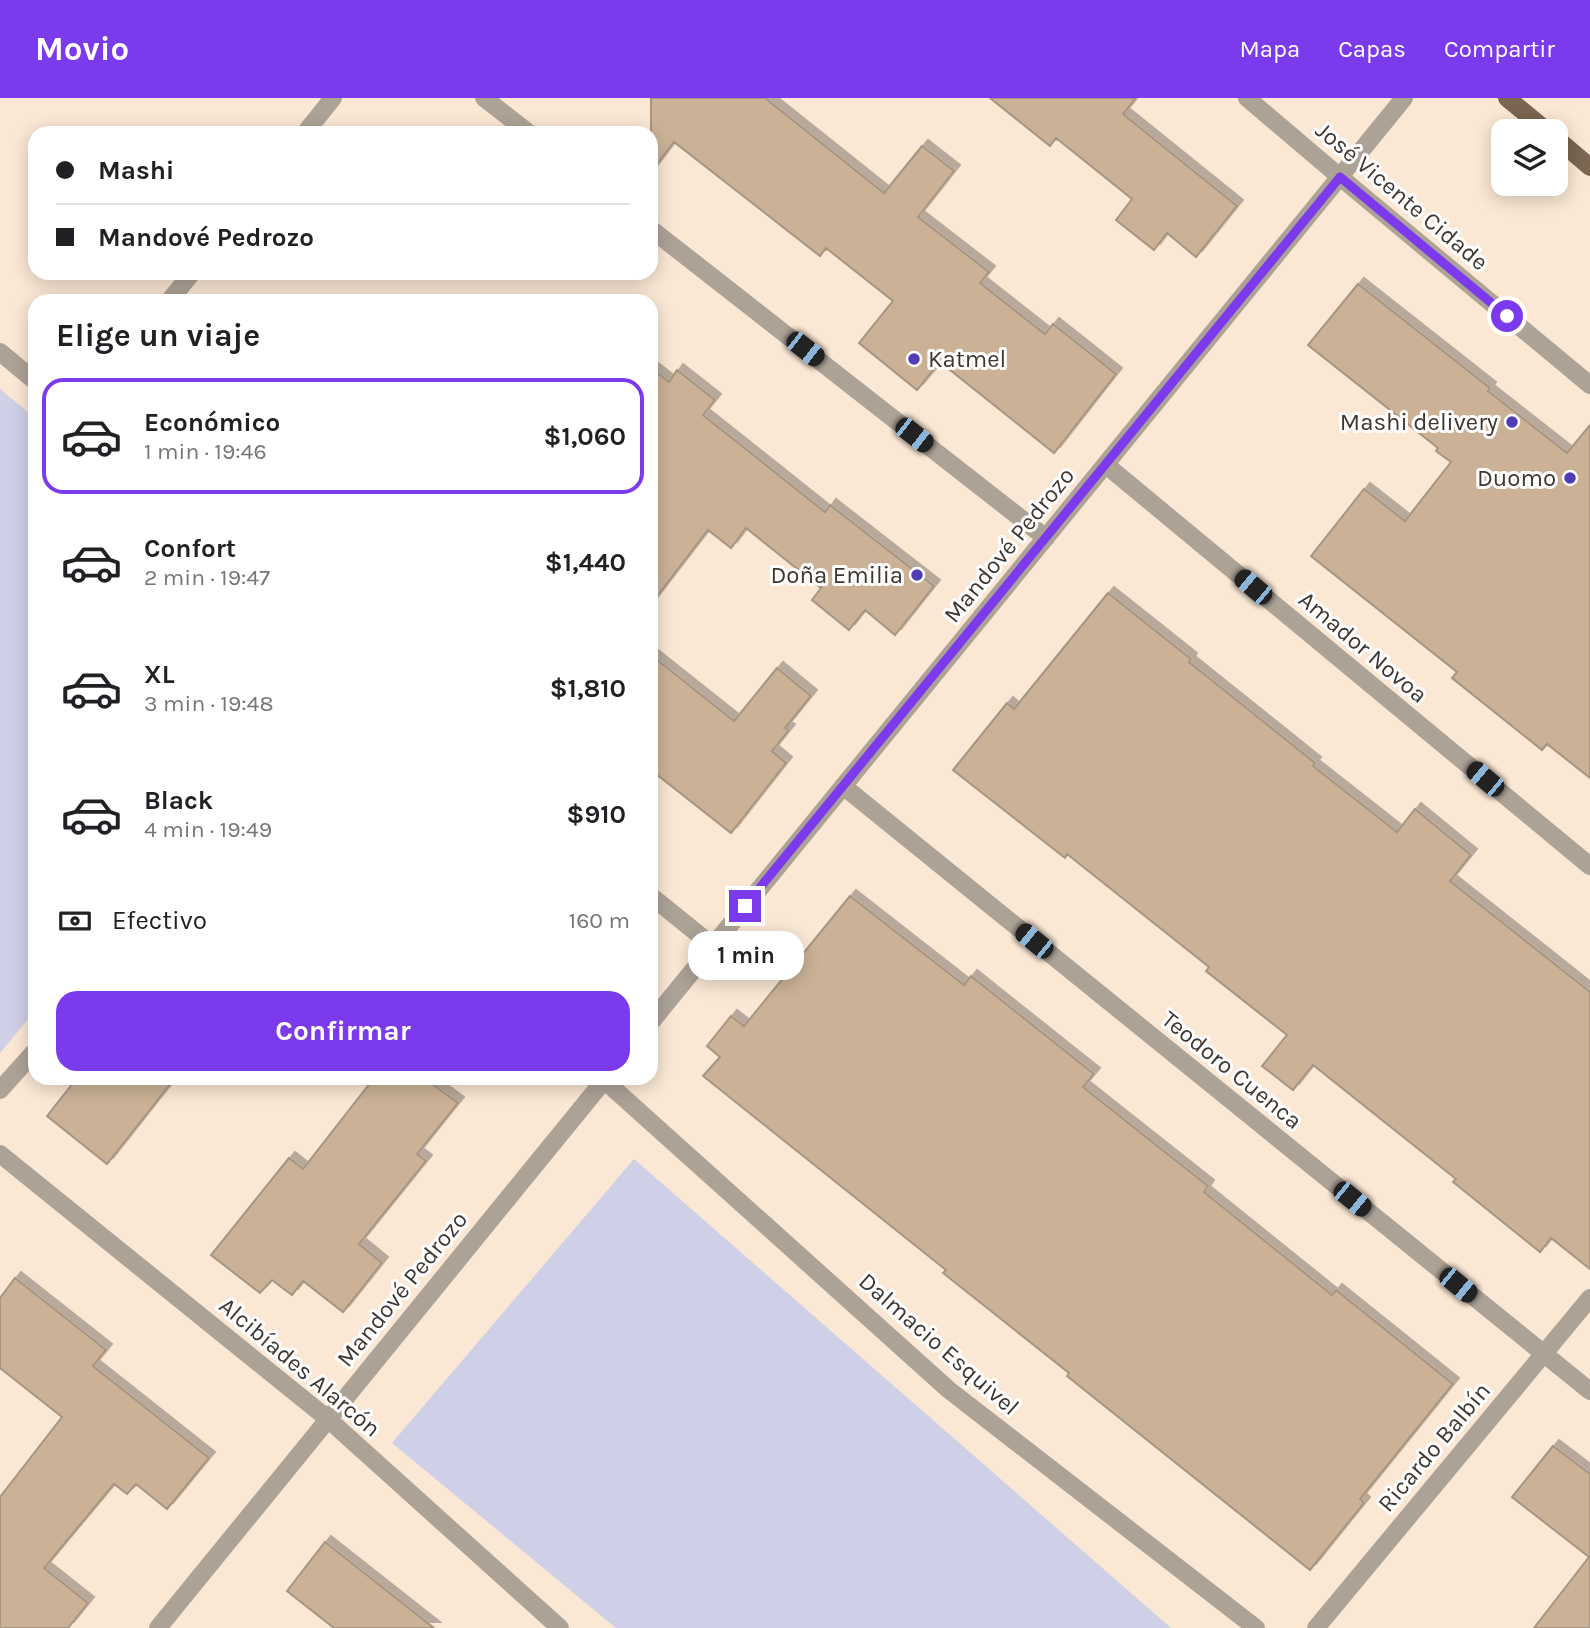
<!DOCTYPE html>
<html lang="es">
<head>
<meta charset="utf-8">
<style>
  body { margin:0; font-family:Karla,sans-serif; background:#f6f6f6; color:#202124; height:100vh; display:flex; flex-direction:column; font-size:26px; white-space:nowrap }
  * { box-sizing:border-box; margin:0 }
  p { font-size:23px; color:#757577 }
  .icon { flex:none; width:38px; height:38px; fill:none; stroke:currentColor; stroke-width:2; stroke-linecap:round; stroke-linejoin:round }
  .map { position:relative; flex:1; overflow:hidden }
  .details { position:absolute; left:28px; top:196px; width:630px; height:791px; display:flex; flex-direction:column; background:#fff; border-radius:21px; box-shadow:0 4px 18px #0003 }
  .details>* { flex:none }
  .top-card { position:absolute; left:28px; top:28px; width:630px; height:154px; border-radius:21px; box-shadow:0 4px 18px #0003; display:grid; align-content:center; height:154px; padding:0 28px; background:#fff }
  .tools { position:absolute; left:1491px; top:21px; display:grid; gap:14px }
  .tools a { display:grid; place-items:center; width:77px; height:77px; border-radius:14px; background:#fff; box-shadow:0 4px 18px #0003; font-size:35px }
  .end { position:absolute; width:32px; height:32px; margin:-16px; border:9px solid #7c3aed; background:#fff; box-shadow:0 0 0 4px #fff }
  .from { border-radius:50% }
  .bubble { position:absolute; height:49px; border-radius:21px; background:#fff; box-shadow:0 4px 18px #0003; font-size:23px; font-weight:700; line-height:49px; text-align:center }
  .car { position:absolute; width:21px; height:42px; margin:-21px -10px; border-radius:9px; box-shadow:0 0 5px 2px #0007; background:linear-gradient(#222 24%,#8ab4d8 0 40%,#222 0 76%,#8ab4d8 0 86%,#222 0) }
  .top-card b { display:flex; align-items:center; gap:24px; height:66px; font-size:26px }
  .top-card b+b { border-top:2px solid #e0e0e0 }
  .top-card i { width:18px; height:18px; background:#202124 }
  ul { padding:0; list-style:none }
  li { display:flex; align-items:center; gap:21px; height:116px; margin:0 14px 10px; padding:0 14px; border:4px solid transparent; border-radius:21px }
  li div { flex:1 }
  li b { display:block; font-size:26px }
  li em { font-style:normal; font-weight:700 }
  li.active { border-color:#7c3aed }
  li>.icon { width:63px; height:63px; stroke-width:1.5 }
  h2 { padding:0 28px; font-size:32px; line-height:84px }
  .pay { display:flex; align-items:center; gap:18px; height:77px; padding:0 28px; font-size:26px }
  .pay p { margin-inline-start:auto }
  .primary-button { display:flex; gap:14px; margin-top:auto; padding:14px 28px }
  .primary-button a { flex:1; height:80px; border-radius:21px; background:#7c3aed; color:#fff; font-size:28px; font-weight:700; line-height:80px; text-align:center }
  header { display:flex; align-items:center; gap:42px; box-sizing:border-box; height:98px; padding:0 35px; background:#7c3aed; color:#fff }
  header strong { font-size:33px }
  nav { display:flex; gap:38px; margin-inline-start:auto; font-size:24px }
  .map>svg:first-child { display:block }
  .green { fill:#cfd0e7 }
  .building { fill:#cbb297; stroke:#a69583; stroke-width:2; filter:url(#shadow) }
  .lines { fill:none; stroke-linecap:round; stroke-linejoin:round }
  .minor { stroke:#ada296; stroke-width:18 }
  .major { stroke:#7a6651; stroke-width:18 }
  .route { stroke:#7c3aed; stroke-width:9 }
  .poi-dot { fill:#503cb4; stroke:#fff; stroke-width:2.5 }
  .labels { text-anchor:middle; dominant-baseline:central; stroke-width:6; stroke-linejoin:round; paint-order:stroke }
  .street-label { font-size:24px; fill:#3e3730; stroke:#fff }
  .poi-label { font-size:24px; fill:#3e3730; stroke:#fff; text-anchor:end }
</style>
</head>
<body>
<header>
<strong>Movio</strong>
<nav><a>Mapa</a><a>Capas</a><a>Compartir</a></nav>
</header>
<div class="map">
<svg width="1590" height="1530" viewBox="0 0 1590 1530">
  <defs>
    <filter id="shadow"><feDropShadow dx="6" dy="-6" stdDeviation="0" flood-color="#0004"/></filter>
  </defs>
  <rect width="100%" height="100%" fill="#fae7d4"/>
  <!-- green -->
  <path class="green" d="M 0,291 L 35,320 L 35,913 L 0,955 Z
    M 634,1061 L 1171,1530 L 616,1530 L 392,1345 Z"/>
  <!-- building -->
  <path class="building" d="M 651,0 L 765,0 L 884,95 L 922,48 L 954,73 L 918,119 L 989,174 L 980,185 L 1045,236 L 1053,226 L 1116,276 L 1054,355 L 940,264 L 917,292 L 859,245 L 893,203 L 826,150 L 820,158 L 674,44 L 651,74 Z
    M 990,0 L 1136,0 L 1123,16 L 1237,108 L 1196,159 L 1167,135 L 1154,152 L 1116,122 L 1132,101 L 1056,40 L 1050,48 Z
    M 1358,186 L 1490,290 L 1488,293 L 1567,355 L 1590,327 L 1590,680 L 1547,646 L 1542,652 L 1452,580 L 1457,574 L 1311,458 L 1364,391 L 1405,423 L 1451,364 L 1436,353 L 1438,350 L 1308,247 Z
    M 651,270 L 669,284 L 677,272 L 715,302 L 703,317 L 825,414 L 830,407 L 934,488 L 895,537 L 865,512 L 849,532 L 812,502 L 821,490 L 746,430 L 731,450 L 708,432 L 651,506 Z
    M 1108,495 L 1191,561 L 1189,564 L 1315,665 L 1313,668 L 1397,734 L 1415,711 L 1471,757 L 1450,783 L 1590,894 L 1590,1171 L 1551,1140 L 1540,1154 L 1453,1084 L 1456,1081 L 1313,967 L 1293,992 L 1262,968 L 1287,937 L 1206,873 L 1209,869 L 1067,756 L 1065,760 L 953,672 L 1007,605 L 1014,611 Z
    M 651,557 L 734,623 L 777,570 L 811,598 L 785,630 L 789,632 L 772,653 L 786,665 L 731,735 L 651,672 Z
    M 850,798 L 964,887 L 971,878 L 1094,976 L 1083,989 L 1208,1088 L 1204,1094 L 1332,1197 L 1336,1192 L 1453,1286 L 1360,1401 L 1364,1405 L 1310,1472 L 1067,1278 L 1069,1275 L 943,1175 L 946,1172 L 703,978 L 720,959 L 707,948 L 731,918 L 744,928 Z
    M 77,980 L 175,980 L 107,1066 L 47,1018 Z
    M 374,980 L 424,980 L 458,1005 L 417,1056 L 426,1063 L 359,1146 L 382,1165 L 343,1214 L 303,1183 L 292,1197 L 272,1182 L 260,1195 L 211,1157 L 289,1060 L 303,1071 Z
    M 15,1180 L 106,1252 L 93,1268 L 209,1360 L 167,1411 L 136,1386 L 127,1396 L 114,1386 L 44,1470 L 88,1505 L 68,1530 L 0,1530 L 0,1399 L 62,1319 L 0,1270 L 0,1200 Z
    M 1553,1348 L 1590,1376 L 1590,1530 L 1534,1530 L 1589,1459 L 1512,1399 Z
    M 325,1444 L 434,1530 L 334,1530 L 287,1493 Z"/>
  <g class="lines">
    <!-- minor -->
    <path class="minor" d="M 484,0 L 529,35
      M 1247,0 L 1340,79 L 1590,287
      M 305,35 L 333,0
      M 651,131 L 1046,440
      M 169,203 L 192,175
      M 0,254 L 35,283
      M 1106,367 L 1590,768
      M 843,688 L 1590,1293
      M 651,798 L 713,848
      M 651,924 L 1404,0
      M 604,982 L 949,1292 L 1256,1530
      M 0,992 L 35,953
      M 0,1056 L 328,1321 L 560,1530
      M 158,1530 L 606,980
      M 1316,1530 L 1590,1200"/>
    <!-- major -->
    <path class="major" d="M 1507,0 L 1547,33
      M 1556,40 L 1590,69"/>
  </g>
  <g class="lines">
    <!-- route -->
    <path class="route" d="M 745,808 L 1340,79 L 1507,218"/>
  </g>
  <!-- markers -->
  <g class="poi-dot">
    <circle cx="914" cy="261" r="7"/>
    <circle cx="1512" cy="324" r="7"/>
    <circle cx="1570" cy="380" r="7"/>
    <circle cx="917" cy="477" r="7"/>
  </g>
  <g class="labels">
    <!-- street labels -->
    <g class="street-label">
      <text transform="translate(1402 98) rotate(40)">José Vicente Cidade</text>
      <text transform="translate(1009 447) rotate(-51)">Mandové Pedrozo</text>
      <text transform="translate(1363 549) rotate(40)">Amador Novoa</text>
      <text transform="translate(1232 972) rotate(39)">Teodoro Cuenca</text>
      <text transform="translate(402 1191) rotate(-51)">Mandové Pedrozo</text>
      <text transform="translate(939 1246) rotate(41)">Dalmacio Esquivel</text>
      <text transform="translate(300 1269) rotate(40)">Alcibíades Alarcón</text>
      <text transform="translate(1434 1349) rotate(-50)">Ricardo Balbín</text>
    </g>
    <!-- poi labels -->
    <g class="poi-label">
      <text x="928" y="261" text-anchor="start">Katmel</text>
      <text x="1498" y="324">Mashi delivery</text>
      <text x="1556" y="380">Duomo</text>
      <text x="903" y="477">Doña Emilia</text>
    </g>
  </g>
</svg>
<div class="tools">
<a><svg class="icon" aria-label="layers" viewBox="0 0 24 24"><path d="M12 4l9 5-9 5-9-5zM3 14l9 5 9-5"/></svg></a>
</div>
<i class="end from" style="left:1507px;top:218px"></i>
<i class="end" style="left:745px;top:808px"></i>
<div class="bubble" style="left:688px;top:833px;width:116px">1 min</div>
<i class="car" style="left:805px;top:251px;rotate:128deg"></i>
<i class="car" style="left:914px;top:337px;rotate:128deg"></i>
<i class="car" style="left:1253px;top:489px;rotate:310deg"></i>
<i class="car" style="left:1485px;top:681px;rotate:310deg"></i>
<i class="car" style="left:1034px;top:843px;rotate:309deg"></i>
<i class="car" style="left:1352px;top:1101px;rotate:129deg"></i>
<i class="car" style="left:1458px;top:1187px;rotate:129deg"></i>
<div class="top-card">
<b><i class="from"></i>Mashi</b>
<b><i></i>Mandové Pedrozo</b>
</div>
<section class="details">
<h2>Elige un viaje</h2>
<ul>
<li class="active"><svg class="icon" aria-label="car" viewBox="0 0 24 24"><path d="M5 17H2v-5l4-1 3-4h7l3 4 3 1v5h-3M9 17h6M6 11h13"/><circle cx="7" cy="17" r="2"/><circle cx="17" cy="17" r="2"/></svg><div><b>Económico</b><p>1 min · 19:46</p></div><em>$1,060</em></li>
<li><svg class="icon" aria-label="car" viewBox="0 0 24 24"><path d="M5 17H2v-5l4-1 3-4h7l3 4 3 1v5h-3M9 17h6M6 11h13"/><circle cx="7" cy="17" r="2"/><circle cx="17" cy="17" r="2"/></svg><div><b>Confort</b><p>2 min · 19:47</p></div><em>$1,440</em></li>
<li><svg class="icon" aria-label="car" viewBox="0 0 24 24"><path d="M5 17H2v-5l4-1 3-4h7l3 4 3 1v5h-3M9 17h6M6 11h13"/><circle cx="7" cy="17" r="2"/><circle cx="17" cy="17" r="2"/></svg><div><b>XL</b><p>3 min · 19:48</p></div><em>$1,810</em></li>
<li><svg class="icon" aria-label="car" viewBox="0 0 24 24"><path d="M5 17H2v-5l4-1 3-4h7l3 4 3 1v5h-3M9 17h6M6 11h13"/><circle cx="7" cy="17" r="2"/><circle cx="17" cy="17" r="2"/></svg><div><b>Black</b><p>4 min · 19:49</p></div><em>$910</em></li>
</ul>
<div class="pay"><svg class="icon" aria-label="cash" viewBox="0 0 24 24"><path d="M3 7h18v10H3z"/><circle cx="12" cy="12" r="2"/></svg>Efectivo<p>160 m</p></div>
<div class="primary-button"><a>Confirmar</a></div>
</section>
</div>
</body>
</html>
